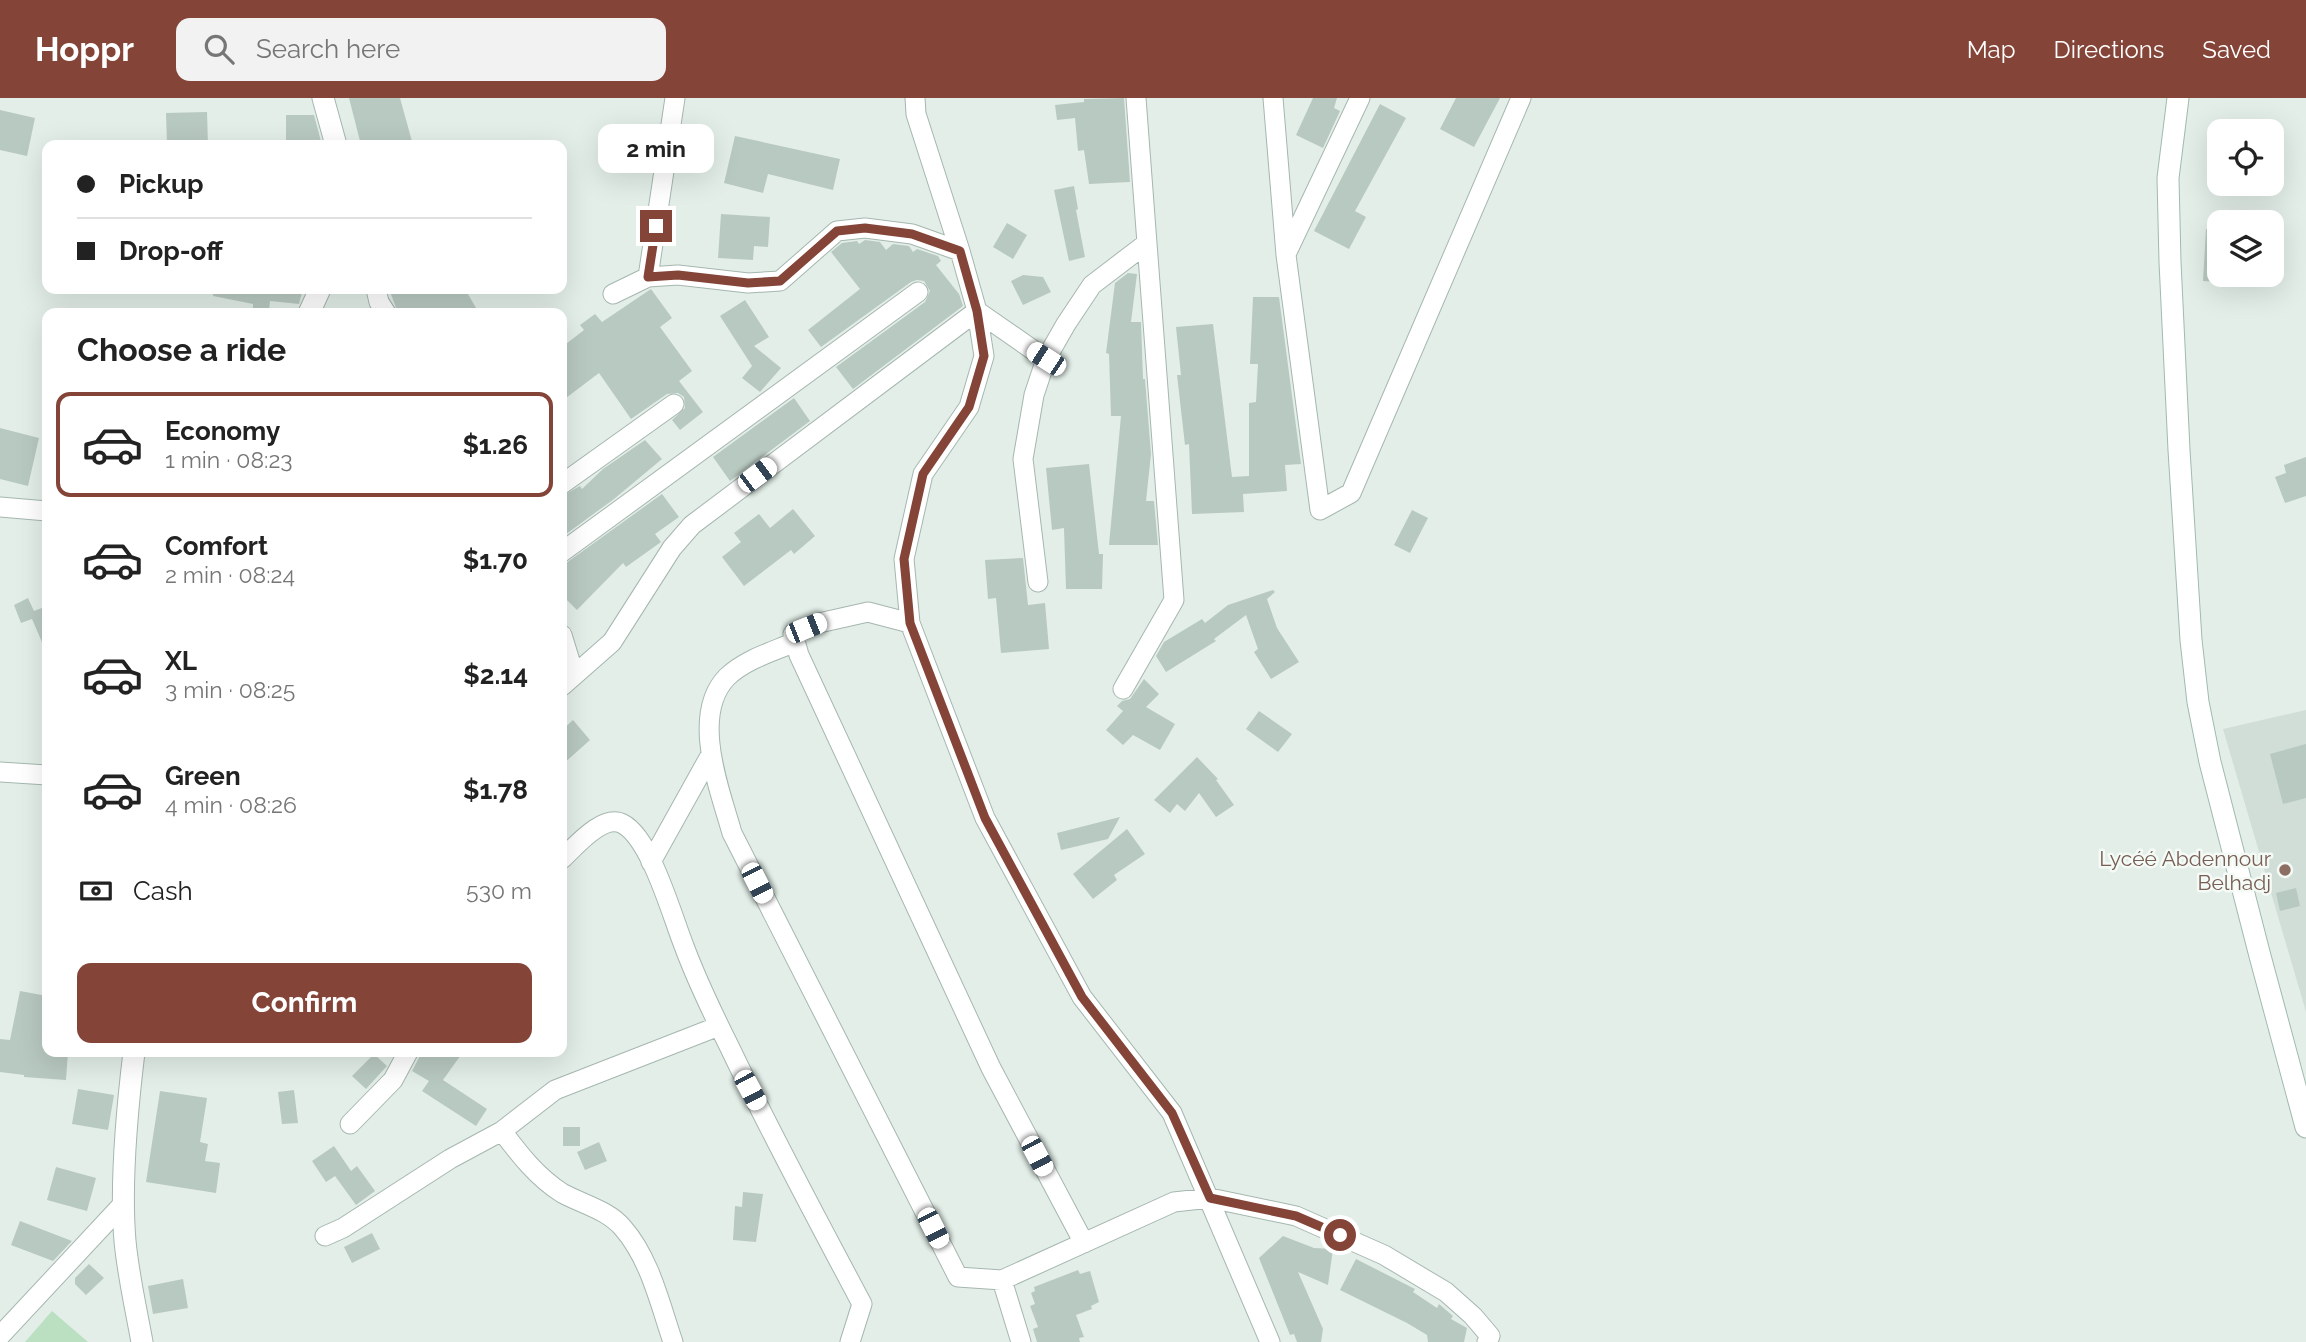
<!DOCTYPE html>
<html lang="en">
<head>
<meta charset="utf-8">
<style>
  body { margin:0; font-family:Raleway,sans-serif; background:#f2f2f2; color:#222; height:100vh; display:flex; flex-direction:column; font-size:26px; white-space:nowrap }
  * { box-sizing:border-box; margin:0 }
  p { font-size:23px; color:#767676 }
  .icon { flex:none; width:38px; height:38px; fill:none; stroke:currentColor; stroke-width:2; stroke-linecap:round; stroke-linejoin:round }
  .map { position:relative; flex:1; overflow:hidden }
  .sheet { position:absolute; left:42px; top:210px; width:525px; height:749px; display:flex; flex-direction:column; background:#fff; border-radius:14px; box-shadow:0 7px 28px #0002 }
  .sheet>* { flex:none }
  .hud { position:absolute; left:42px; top:42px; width:525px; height:154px; border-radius:14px; box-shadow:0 7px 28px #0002; display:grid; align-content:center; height:154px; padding:0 35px; background:#fff }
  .tools { position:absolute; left:2207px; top:21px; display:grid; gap:14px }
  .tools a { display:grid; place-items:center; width:77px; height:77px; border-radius:14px; background:#fff; box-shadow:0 7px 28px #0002; font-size:35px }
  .end { position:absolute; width:32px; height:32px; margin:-16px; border:9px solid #844438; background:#fff; box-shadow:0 0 0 4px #fff }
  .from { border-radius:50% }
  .bubble { position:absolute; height:49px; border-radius:14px; background:#fff; box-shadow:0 7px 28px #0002; font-size:23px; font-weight:700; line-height:49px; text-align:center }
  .car { position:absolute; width:21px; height:42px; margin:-21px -10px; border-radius:9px; box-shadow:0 0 5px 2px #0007; background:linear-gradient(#fff 24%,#345 0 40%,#fff 0 76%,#345 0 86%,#fff 0) }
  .hud b { display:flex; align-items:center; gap:24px; height:66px; font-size:26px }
  .hud b+b { border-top:2px solid #e0e0e0 }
  .hud i { width:18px; height:18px; background:#222 }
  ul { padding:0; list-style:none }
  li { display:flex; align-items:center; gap:21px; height:105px; margin:0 14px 10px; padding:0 21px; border:4px solid transparent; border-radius:14px }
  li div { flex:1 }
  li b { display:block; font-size:26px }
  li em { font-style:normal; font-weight:700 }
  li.on { border-color:#844438 }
  li>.icon { width:63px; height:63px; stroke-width:1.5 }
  h2 { padding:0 35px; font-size:32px; line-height:84px }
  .pay { display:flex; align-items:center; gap:18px; height:77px; padding:0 35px; font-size:26px }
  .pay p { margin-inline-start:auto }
  .primary-button { display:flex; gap:14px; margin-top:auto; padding:14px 35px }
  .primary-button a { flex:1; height:80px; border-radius:14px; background:#844438; color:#fff; font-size:28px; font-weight:700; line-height:80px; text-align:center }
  header { display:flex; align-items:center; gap:42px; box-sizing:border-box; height:98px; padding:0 35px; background:#844438; color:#fff }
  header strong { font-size:33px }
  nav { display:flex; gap:38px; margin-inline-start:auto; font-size:24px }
  .search { width:490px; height:63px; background:#f2f2f2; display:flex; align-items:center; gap:18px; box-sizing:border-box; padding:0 24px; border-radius:14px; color:#767676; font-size:26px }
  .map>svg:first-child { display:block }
  .built { fill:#d1ded7 }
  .green { fill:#bae0c1 }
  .building { fill:#b8c9c1 }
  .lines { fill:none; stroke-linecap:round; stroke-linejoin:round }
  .minor-casing { stroke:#a5b7af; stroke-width:21 }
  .tertiary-casing { stroke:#a5b7af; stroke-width:23 }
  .secondary-casing { stroke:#a0baaf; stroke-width:23 }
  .minor { stroke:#fff; stroke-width:19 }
  .tertiary { stroke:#fff; stroke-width:21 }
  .secondary { stroke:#fff; stroke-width:21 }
  .route { stroke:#844438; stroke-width:9 }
  .education-dot { fill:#8d6e63; stroke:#f4faf6; stroke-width:2.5 }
  .labels { text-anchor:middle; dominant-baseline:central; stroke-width:5; stroke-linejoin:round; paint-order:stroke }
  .education-label { font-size:21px; fill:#785e54; stroke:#f4faf6; text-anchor:end }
</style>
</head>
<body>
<header>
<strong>Hoppr</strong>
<div class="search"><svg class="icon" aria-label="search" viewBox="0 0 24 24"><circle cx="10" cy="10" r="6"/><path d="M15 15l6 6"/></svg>Search here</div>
<nav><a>Map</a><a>Directions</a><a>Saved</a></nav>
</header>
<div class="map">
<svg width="2306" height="1244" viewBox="0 0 2306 1244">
  <rect width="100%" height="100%" fill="#e3eee8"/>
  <!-- built -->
  <path class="built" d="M 2306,612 L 2306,914 L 2223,631 Z"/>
  <!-- green -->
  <path class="green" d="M 52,1213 L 88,1244 L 25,1244 Z"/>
  <!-- building -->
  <path class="building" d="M 349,0 L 400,0 L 413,47 L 385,47 L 383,42 L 361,47 Z
    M 1124,0 L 1130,84 L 1089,86 L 1084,52 L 1078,53 L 1075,20 L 1057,22 L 1055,7 L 1084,4 L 1084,1 Z
    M 1313,0 L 1337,0 L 1334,10 L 1340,13 L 1323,50 L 1296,37 Z
    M 1456,0 L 1500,0 L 1474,49 L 1440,31 Z
    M 1380,6 L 1406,20 L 1355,113 L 1366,119 L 1349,151 L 1314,133 Z
    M 0,12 L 35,20 L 27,58 L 0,52 Z
    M 207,14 L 208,47 L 167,47 L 166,15 Z
    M 286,17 L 314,17 L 322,47 L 286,47 Z
    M 735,38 L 840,61 L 833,92 L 768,76 L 763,95 L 724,85 Z
    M 1074,88 L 1078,111 L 1076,112 L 1085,159 L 1069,163 L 1054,92 Z
    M 721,116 L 770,119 L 768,149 L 754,148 L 753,162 L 718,160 Z
    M 1007,125 L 1027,137 L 1013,161 L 993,149 Z
    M 2206,131 L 2219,131 L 2219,184 L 2203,183 Z
    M 865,142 L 880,144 L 886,152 L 893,146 L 909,148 L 913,154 L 917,151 L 938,158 L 941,163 L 936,167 L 959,196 L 963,208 L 853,291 L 836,269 L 925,204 L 930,193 L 924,183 L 917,182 L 911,184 L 821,249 L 808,232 L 860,191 L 831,154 L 842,145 L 857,143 L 859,146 Z
    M 1128,175 L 1137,176 L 1131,224 L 1141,224 L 1143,281 L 1145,281 L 1151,356 L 1146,403 L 1154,403 L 1158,447 L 1109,447 L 1121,318 L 1111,318 L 1109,256 L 1106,255 L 1115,185 Z
    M 1023,177 L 1043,179 L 1051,194 L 1023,207 L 1011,183 Z
    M 214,191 L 303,191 L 299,206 L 270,203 L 269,212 L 253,210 L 253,206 L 213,198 Z
    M 389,191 L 465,191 L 479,215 L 398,215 Z
    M 651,191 L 672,220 L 660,229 L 692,273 L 679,283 L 703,314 L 680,332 L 672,322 L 685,310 L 684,299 L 678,295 L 667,296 L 631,321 L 599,275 L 562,303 L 562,249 L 584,232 L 580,227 L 595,216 L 602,224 Z
    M 1253,199 L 1279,199 L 1301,366 L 1285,367 L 1287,393 L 1243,396 L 1244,414 L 1192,416 L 1189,346 L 1185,347 L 1177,277 L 1181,277 L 1176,229 L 1213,226 L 1232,379 L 1249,378 L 1249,305 L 1256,304 L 1258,266 L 1250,266 Z
    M 745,202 L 769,239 L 754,248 L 781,270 L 760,294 L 742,280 L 752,268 L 720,218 Z
    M 794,300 L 810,323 L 730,383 L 713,359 Z
    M 0,330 L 39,340 L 28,388 L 0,381 Z
    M 645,342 L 662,361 L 614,401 L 562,439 L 562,398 L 580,388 L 582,391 L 603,371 Z
    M 2306,359 L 2306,398 L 2285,405 L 2275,379 L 2286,375 L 2284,367 Z
    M 1089,366 L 1099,456 L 1103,456 L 1102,491 L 1066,491 L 1064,430 L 1052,432 L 1046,370 Z
    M 662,396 L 679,419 L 655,436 L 661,444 L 626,469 L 623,465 L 577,512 L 562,497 L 562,468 Z
    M 793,411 L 815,438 L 794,456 L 791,452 L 744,488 L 722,459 L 741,444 L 734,435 L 759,416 L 770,430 Z
    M 1412,412 L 1428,420 L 1410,455 L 1394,447 Z
    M 1023,460 L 1028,507 L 1045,505 L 1049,551 L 1001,555 L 996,500 L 988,501 L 985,462 Z
    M 1273,492 L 1275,494 L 1267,501 L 1277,530 L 1299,564 L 1271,581 L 1254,554 L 1258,551 L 1246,517 L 1214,541 L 1216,543 L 1166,574 L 1156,558 L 1164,544 L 1202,521 L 1205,525 L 1228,507 Z
    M 28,500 L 34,513 L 47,508 L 47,556 L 32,521 L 21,525 L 14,507 Z
    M 1144,581 L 1159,596 L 1146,609 L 1175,626 L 1160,652 L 1133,637 L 1123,647 L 1106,632 L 1123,613 L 1117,608 L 1122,603 L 1130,601 Z
    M 1259,613 L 1292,636 L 1278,654 L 1246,631 Z
    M 573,622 L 590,642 L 562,667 L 562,632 Z
    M 2306,646 L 2306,700 L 2283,706 L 2270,656 Z
    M 1197,659 L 1218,681 L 1216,682 L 1234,707 L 1216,719 L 1199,695 L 1185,713 L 1177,706 L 1170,715 L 1154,702 Z
    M 1120,719 L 1108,741 L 1061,752 L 1057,735 Z
    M 1127,731 L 1145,756 L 1114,777 L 1117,782 L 1093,801 L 1073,776 Z
    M 2296,790 L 2300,808 L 2280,813 L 2276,795 Z
    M 20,893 L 47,898 L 47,954 L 68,954 L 66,982 L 24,979 L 24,977 L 0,974 L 0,941 L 10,942 Z
    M 422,954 L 463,954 L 443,982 L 487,1011 L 476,1028 L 422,993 L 429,983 L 412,973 Z
    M 374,956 L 387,968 L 366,991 L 352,978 Z
    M 78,991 L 114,997 L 108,1032 L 72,1026 Z
    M 294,992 L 298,1025 L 282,1026 L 278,994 Z
    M 160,993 L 207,1000 L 200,1044 L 208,1046 L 205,1063 L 220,1065 L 216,1095 L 146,1084 Z
    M 563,1029 L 580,1029 L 580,1048 L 563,1048 Z
    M 599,1044 L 607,1063 L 585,1072 L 577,1054 Z
    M 334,1048 L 351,1073 L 357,1068 L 375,1093 L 356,1107 L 335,1078 L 326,1084 L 312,1063 Z
    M 56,1069 L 96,1080 L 87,1113 L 47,1102 Z
    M 743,1094 L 763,1096 L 756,1144 L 733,1142 L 735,1108 L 742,1109 Z
    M 20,1123 L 72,1143 L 53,1163 L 11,1147 Z
    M 372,1135 L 380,1151 L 352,1165 L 344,1149 Z
    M 1283,1138 L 1314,1150 L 1333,1151 L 1328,1187 L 1298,1174 L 1323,1231 L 1321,1244 L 1297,1244 L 1294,1236 L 1290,1237 L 1259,1160 Z
    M 1356,1161 L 1415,1191 L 1413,1194 L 1437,1210 L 1439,1206 L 1453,1218 L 1451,1221 L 1467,1230 L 1464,1244 L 1428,1244 L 1427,1237 L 1407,1225 L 1340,1192 Z
    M 89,1166 L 104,1180 L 86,1197 L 75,1186 L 75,1180 Z
    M 1078,1172 L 1080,1176 L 1090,1173 L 1099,1204 L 1091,1208 L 1092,1211 L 1076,1217 L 1084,1239 L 1079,1240 L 1080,1244 L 1037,1244 L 1033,1231 L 1038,1229 L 1030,1208 L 1035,1206 L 1031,1195 L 1035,1193 L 1034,1189 Z
    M 183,1181 L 188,1210 L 153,1216 L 148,1188 Z"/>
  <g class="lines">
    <!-- minor casing -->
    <g class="minor-casing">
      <path id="minor" d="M 915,0 L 916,16 L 960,153
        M 1273,0 L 1286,157 L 1320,412 L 1351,395 L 1521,0
        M 1287,154 L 1360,0
        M 648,179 L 675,0
        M 376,191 L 379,204 L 386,215
        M 613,196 L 648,179 L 678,177 L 748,185 L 780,183 L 837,133 L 865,130 L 912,136 L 960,153 L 977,213 L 984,258 L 969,309 L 923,376 L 904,461 L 910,525
        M 977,213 L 1046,261 L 1066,226 L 1092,187 L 1147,145
        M 562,386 L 674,306
        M 0,409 L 47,413
        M 562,454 L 918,194
        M 1038,484 L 1023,361 L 1034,297 L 1046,261
        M 562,537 L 574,576
        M 795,544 C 772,554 746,561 727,579 C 690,617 720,692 732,735 L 958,1179 L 1002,1182 L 1174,1104 L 1210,1100 L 1296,1118 L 1384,1157 L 1446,1194 L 1473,1218 L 1490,1238 L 1487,1244
        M 562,588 L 612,544 L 672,450 L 692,427 L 977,213
        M 1123,591 L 1174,502 L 1136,0
        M 0,674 L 47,677
        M 562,761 C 575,749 603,715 623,726 C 651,741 672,818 684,848 C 697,883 713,916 730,950 C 771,1036 817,1121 862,1206 L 850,1244
        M 651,764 L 710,658
        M 350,1026 L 393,982 L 408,954
        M 502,1033 C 519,1056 537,1079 562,1095 C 582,1106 608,1112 623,1130 C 650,1161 660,1206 673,1244
        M 325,1138 L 343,1130 L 450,1061 L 502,1033 L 555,992 L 719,928
        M 1084,1145 L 991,970 L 799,557 L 793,536 L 819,525 L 868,514 L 910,525 L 985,720 L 1082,899 L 1172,1015 L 1270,1244
        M 1002,1182 L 1021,1244
        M 0,1238 L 124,1105"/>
    </g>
    <!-- tertiary casing -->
    <g class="tertiary-casing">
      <path id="tertiary" d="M 323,0 L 336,47
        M 309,215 L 320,191
        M 134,954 C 127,1012 120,1085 125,1143 C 128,1176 136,1211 142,1244"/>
    </g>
    <!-- secondary casing -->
    <g class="secondary-casing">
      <path id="secondary" d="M 2178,0 L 2168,80 L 2170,164 L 2179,352 L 2191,542 L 2198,604 L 2210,664 L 2260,858 L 2306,1029"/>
    </g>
    <!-- minor -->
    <use href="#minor" class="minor"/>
    <!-- tertiary -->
    <use href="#tertiary" class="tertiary"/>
    <!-- secondary -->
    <use href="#secondary" class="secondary"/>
  </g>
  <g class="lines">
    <!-- route -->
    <path class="route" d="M 656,128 L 648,179 L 678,177 L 748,185 L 780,183 L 837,133 L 865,130 L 912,136 L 960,153 L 977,213 L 984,258 L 969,309 L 923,376 L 904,461 L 910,525 L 985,720 L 1082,899 L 1172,1015 L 1210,1100 L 1296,1118 L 1340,1137"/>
  </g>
  <!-- markers -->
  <circle class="education-dot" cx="2285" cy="772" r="7"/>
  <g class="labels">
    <!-- education labels -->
    <g class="education-label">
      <text x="2271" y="760">Lycéé Abdennour<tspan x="2271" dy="24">Belhadj</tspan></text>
    </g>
  </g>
</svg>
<div class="tools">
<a><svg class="icon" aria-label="locate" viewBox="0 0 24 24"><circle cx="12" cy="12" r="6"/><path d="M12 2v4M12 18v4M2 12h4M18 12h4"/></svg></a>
<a><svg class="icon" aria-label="layers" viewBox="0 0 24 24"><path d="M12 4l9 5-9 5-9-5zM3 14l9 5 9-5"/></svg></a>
</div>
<i class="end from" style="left:1340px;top:1137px"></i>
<i class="end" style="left:656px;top:128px"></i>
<div class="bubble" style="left:598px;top:26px;width:116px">2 min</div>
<i class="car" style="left:1046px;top:261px;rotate:303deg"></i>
<i class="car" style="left:757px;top:377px;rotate:53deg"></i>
<i class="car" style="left:806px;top:530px;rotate:68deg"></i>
<i class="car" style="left:757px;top:785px;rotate:153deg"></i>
<i class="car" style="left:750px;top:992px;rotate:152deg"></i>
<i class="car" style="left:1037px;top:1058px;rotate:152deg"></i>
<i class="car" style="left:933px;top:1130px;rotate:153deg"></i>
<div class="hud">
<b><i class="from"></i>Pickup</b>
<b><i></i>Drop-off</b>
</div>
<section class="sheet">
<h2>Choose a ride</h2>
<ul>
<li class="on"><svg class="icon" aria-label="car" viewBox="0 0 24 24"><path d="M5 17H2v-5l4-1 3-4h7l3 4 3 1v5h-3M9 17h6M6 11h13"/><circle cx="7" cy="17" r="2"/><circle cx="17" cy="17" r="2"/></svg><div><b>Economy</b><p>1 min · 08:23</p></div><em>$1.26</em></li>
<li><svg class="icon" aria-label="car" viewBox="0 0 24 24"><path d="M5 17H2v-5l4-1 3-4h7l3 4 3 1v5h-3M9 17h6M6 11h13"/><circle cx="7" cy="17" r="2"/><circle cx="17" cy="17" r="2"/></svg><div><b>Comfort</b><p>2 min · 08:24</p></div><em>$1.70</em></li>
<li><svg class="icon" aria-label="car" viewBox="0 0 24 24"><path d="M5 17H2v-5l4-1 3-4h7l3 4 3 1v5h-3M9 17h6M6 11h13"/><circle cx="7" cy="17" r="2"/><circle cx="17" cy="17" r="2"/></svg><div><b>XL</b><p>3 min · 08:25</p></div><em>$2.14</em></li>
<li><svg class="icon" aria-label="car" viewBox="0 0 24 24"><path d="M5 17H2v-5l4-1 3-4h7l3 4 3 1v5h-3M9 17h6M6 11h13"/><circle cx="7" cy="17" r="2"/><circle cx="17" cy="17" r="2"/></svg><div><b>Green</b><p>4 min · 08:26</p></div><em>$1.78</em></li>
</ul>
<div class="pay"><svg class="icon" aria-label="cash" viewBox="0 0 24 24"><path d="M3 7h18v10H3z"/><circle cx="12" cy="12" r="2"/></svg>Cash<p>530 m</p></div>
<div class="primary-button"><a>Confirm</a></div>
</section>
</div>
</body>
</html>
